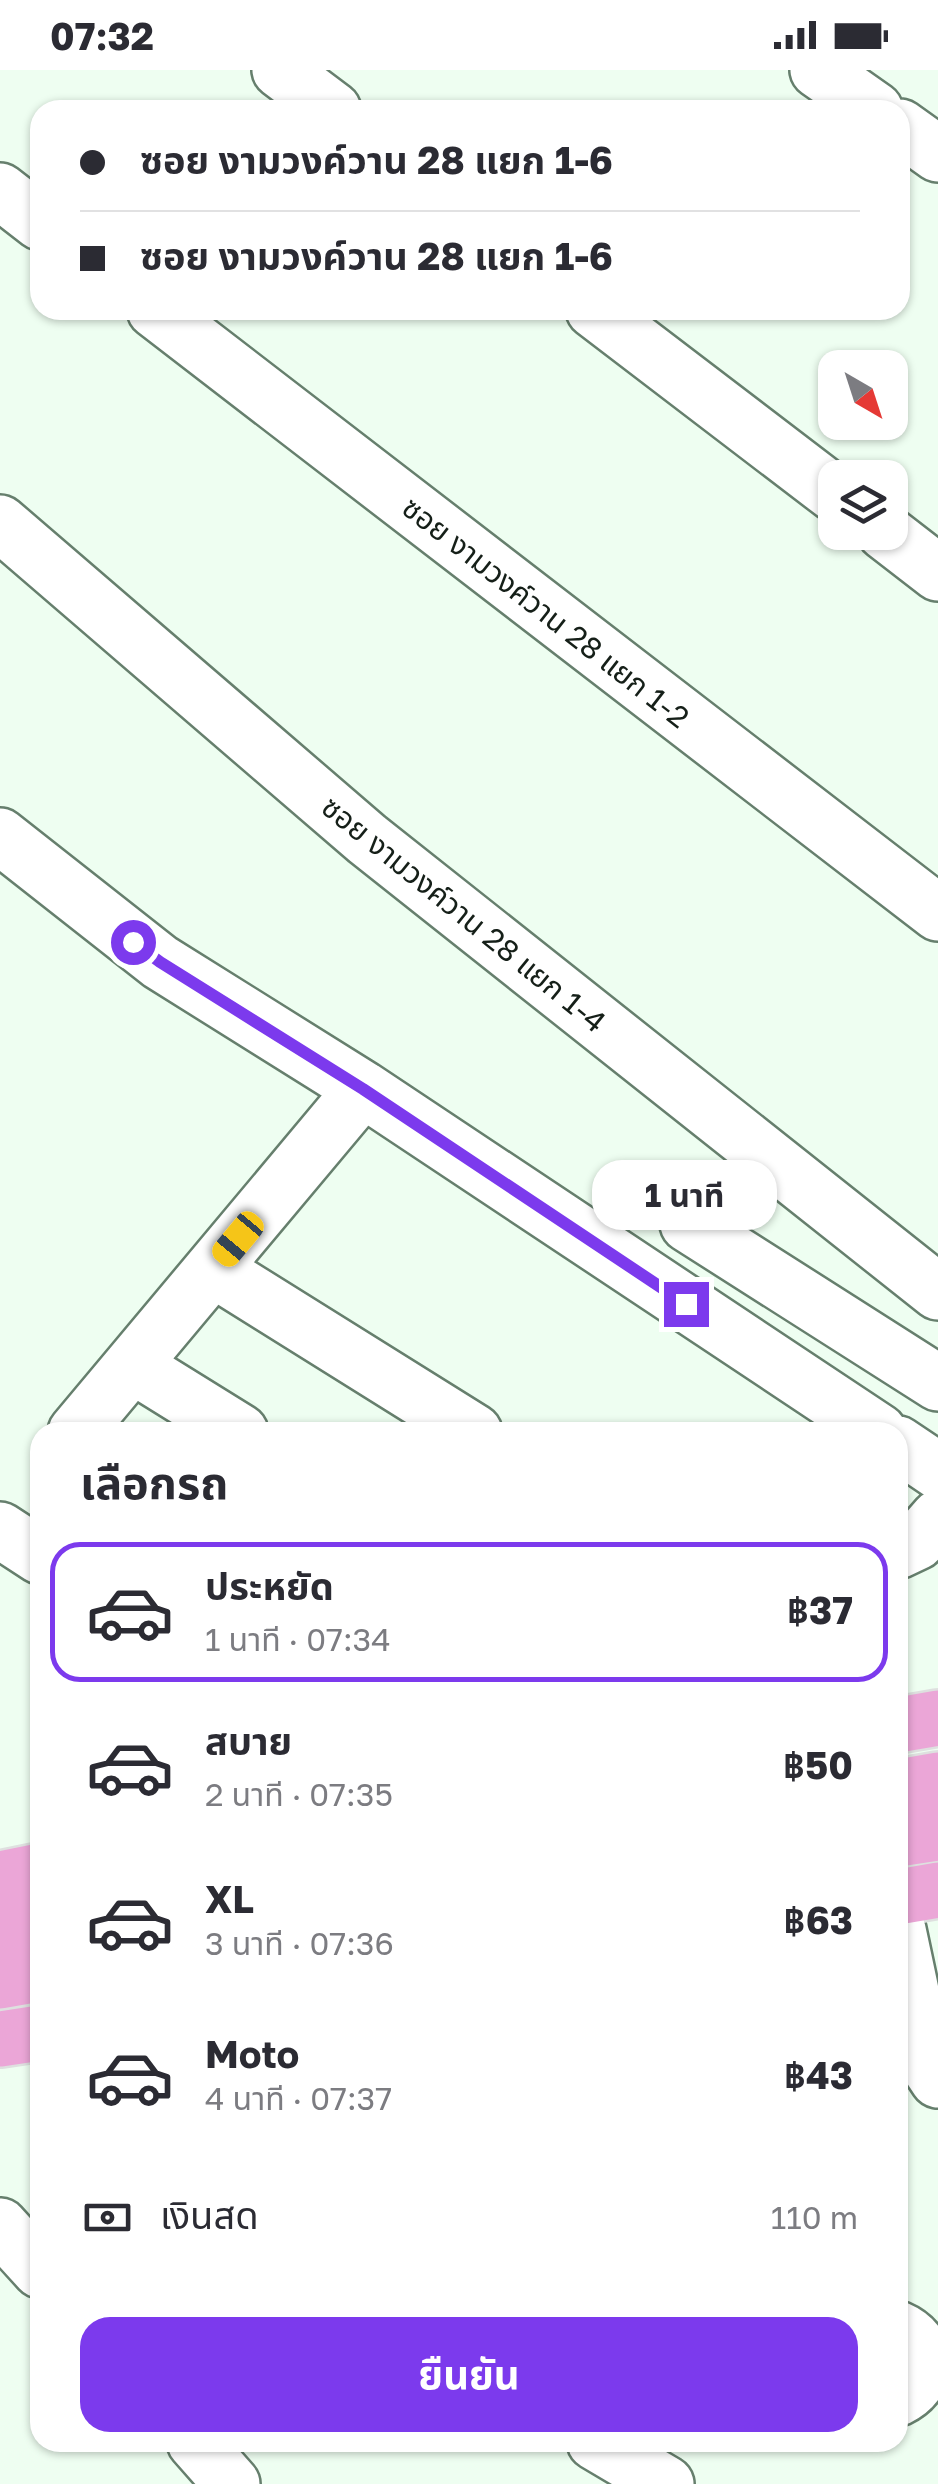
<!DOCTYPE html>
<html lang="th">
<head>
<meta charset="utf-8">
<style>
  body { margin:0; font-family:"Golos Text","Noto Sans Thai",sans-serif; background:#f7f7f7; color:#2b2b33; height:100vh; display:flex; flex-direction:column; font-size:38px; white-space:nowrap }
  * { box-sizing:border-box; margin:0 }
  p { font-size:32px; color:#7c7c81 }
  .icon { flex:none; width:55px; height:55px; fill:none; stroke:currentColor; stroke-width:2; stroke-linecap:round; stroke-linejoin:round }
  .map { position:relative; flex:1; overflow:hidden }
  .drawer { position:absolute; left:30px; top:1352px; width:878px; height:1030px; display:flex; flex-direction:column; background:#fff; border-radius:30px; box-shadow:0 2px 8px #0004 }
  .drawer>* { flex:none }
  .banner { position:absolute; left:30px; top:30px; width:880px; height:220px; border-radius:30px; box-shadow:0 2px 8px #0004; display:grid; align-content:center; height:220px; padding:0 50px; background:#fff }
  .needle { width:65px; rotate:141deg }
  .tools { position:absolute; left:818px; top:280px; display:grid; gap:20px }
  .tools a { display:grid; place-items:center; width:90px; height:90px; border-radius:20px; background:#fff; box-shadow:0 2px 8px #0004; font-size:50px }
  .end { position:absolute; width:45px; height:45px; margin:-22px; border:12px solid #7c3aed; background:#fff; box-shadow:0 0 0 5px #fff }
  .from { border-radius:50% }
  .bubble { position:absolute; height:70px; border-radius:30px; background:#fff; box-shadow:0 2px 8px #0004; font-size:32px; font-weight:700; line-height:70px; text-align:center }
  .car { position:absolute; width:30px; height:60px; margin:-30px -15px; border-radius:12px; box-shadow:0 0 8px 2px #0007; background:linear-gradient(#f5c518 24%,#345 0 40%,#f5c518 0 76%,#345 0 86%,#f5c518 0) }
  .banner b { display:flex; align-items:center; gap:35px; height:95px; font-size:38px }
  .banner b+b { border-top:2px solid #e1e1e2 }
  .banner i { width:25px; height:25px; background:#2b2b33 }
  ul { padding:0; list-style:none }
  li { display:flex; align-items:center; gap:30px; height:140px; margin:0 20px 15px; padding:0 30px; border:5px solid transparent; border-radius:30px }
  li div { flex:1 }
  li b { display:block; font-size:38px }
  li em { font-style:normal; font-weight:700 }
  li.active { border-color:#7c3aed }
  li>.icon { width:90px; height:90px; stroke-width:1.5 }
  h2 { padding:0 50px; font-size:45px; line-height:120px }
  .pay { display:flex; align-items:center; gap:25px; height:110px; padding:0 50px; font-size:38px }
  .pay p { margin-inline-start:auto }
  .button { display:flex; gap:20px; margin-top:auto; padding:20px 50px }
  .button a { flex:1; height:115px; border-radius:30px; background:#7c3aed; color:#fff; font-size:40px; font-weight:700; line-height:115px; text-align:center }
  .status { display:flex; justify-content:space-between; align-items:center; height:70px; padding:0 50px; background:#fff; direction:ltr }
  .status svg { height:28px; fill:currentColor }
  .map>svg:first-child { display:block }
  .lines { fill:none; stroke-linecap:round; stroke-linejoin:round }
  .minor-casing { stroke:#667f6d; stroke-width:60 }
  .major-casing { stroke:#dee0df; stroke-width:60 }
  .minor { stroke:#fff; stroke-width:55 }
  .major { stroke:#eba6d7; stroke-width:55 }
  .route { stroke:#7c3aed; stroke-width:12 }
  .labels { text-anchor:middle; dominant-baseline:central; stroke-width:10; stroke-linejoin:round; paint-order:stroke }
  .street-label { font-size:30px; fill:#151f18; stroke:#fff }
</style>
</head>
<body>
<div class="status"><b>07:32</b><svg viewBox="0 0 49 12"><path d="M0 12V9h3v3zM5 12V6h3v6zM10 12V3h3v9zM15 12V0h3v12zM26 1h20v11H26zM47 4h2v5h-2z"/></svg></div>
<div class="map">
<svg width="938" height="2414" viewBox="0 0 938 2414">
  <rect width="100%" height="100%" fill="#eefef1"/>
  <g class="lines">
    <!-- minor casing -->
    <g class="minor-casing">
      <path id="minor" d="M 280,0 L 333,40
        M 818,0 L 875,40
        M 900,57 L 938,84
        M 0,121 L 40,152
        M 155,240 L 938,843
        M 594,240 L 835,424
        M 0,453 L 367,769 L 938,1222
        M 885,462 L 938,503
        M 0,766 L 160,892 L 363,1019 L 879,1362
        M 688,1154 L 938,1313
        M 213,1199 L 474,1362
        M 132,1295 L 240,1362
        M 76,1362 L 363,1019
        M 898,1374 L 938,1401
        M 0,1460 L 40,1486
        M 898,1481 L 917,1472 L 938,1448
        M 898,1860 L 926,1992 L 938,2010
        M 0,2156 L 40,2200
        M 898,2259 C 933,2274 930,2313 898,2328
        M 195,2372 L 232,2414
        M 595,2372 L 666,2414"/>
    </g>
    <!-- major casing -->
    <g class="major-casing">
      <path id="major" d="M 898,1655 L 938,1648
        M 898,1717 L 938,1710
        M 898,1769 L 938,1763
        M 0,1809 L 40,1801
        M 898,1827 L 938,1820
        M 0,1861 L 40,1855
        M 0,1911 L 40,1904
        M 0,1969 L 40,1963"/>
    </g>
    <!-- minor -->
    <use href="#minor" class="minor"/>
    <!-- major -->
    <use href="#major" class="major"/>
  </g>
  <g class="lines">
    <!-- route -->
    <path class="route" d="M 133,872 L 160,892 L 363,1019 L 686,1234"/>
  </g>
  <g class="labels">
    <!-- street labels -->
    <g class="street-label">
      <text transform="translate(546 542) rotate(38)">ซอย งามวงค์วาน 28 แยก 1-2</text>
      <text transform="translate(464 844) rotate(39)">ซอย งามวงค์วาน 28 แยก 1-4</text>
    </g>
  </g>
</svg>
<div class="tools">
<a><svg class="needle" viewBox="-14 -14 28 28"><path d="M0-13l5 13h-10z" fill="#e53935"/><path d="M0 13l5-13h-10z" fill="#7c7c81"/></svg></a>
<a><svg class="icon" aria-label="layers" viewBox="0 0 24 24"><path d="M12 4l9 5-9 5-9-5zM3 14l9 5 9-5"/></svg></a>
</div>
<i class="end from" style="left:133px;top:872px"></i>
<i class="end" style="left:686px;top:1234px"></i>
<div class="bubble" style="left:592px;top:1090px;width:185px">1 นาที</div>
<i class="car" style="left:238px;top:1169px;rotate:220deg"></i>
<div class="banner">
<b><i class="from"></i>ซอย งามวงค์วาน 28 แยก 1-6</b>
<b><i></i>ซอย งามวงค์วาน 28 แยก 1-6</b>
</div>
<section class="drawer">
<h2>เลือกรถ</h2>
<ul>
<li class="active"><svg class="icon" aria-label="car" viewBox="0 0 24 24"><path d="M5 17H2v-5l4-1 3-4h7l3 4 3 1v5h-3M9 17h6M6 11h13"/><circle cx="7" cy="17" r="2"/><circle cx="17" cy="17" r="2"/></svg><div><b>ประหยัด</b><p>1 นาที · 07:34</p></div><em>฿37</em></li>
<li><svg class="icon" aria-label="car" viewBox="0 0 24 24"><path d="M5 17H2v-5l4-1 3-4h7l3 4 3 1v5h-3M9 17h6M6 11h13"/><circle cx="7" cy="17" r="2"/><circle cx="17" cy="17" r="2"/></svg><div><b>สบาย</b><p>2 นาที · 07:35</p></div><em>฿50</em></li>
<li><svg class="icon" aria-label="car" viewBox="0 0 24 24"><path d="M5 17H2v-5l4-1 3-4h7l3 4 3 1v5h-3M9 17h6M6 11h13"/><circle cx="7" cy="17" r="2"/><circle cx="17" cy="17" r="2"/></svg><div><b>XL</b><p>3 นาที · 07:36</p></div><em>฿63</em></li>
<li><svg class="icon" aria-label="car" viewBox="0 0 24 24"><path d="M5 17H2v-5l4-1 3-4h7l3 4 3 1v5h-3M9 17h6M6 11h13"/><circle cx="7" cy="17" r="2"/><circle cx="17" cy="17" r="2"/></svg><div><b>Moto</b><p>4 นาที · 07:37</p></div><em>฿43</em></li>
</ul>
<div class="pay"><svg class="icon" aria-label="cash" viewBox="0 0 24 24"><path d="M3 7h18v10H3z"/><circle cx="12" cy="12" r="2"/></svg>เงินสด<p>110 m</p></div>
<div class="button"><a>ยืนยัน</a></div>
</section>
</div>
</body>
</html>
